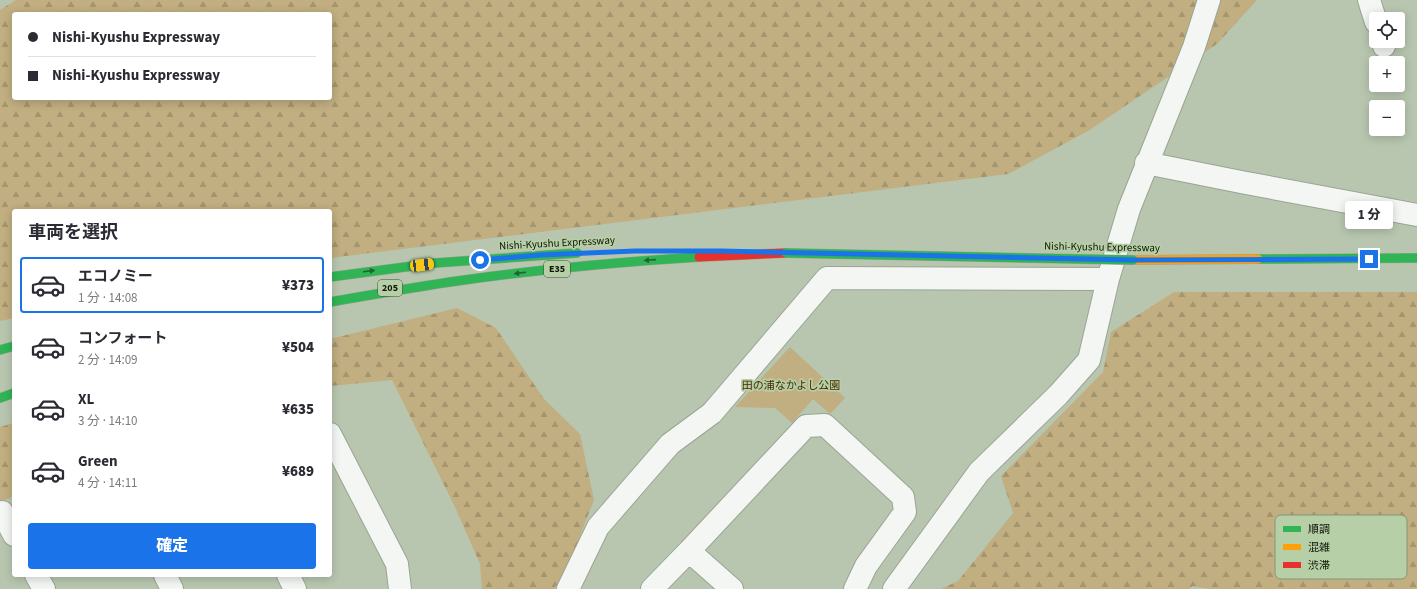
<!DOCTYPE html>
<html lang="ja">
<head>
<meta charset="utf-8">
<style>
  body { margin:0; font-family:"Source Sans 3","Noto Sans JP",sans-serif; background:#f7f7f7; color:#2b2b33; height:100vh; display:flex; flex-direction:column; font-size:15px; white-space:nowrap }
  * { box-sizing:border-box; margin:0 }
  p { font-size:13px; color:#7c7c81 }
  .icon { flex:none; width:22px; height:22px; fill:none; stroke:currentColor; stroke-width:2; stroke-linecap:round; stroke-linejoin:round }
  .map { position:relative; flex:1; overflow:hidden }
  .side { position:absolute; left:12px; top:209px; width:320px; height:368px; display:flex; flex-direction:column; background:#fff; border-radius:4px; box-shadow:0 2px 10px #0003 }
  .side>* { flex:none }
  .banner { position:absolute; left:12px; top:12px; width:320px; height:88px; border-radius:4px; box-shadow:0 2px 10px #0003; display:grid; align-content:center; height:88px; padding:0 16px; background:#fff }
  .buttons { position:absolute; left:1369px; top:12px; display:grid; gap:8px }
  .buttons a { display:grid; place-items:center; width:36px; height:36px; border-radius:4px; background:#fff; box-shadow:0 2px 10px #0003; font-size:20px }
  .end { position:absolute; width:18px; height:18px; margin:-9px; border:5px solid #1a73e8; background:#fff; box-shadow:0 0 0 2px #fff }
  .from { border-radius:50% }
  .bubble { position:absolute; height:28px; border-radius:4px; background:#fff; box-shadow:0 2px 10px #0003; font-size:13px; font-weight:800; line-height:28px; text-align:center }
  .car { position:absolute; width:12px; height:24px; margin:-12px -6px; border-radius:5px; box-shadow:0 0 3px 1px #0007; background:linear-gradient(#f5c518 24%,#345 0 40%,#f5c518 0 76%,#345 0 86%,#f5c518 0) }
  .banner b { display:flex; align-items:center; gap:14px; height:38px; font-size:15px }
  .banner b+b { border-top:1px solid #e1e1e2 }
  .banner i { width:10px; height:10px; background:#2b2b33 }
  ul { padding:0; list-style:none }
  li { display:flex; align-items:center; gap:12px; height:56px; margin:0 8px 6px; padding:0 8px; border:2px solid transparent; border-radius:4px }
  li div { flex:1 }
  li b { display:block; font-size:15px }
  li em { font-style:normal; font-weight:800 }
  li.selected { border-color:#1a73e8 }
  li>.icon { width:36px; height:36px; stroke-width:1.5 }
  h2 { padding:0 16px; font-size:18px; line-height:48px }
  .button { display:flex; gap:8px; margin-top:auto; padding:8px 16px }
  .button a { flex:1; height:46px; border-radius:4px; background:#1a73e8; color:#fff; font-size:16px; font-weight:800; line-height:46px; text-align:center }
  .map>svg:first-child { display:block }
  .green { fill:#c1ae81 }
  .forest { fill:url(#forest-firs); fill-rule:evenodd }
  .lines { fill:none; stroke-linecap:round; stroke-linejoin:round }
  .street-casing { stroke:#9aa493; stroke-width:24 }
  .fast-casing { stroke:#9aa493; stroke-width:10 }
  .slow-casing { stroke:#9aa493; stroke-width:10 }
  .jam-casing { stroke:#9aa493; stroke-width:10 }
  .street { stroke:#f4f6f3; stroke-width:22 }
  .fast { stroke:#30b455; stroke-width:9 }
  .slow { stroke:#ff9f0a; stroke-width:9 }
  .jam { stroke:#e5322d; stroke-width:9 }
  .fast-bridge-casing { stroke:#9aa493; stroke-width:10; stroke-linecap:butt }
  .fast-bridge { stroke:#30b455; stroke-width:9 }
  .oneway { fill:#1f652e }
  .route { stroke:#1a73e8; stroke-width:5 }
  .labels { text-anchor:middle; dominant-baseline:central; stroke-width:3.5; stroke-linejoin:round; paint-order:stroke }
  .shield { fill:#b7cfa6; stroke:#414e37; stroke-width:1 }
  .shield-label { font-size:10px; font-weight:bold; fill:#0e1607 }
  .street-label { font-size:11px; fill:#0e1607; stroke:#b7cfa6 }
  .park-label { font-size:11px; fill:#472b00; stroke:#b7cfa6 }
  .key { fill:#b7cfa6; stroke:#849876; stroke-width:1 }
  .key-label { font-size:11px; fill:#0e1607 }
</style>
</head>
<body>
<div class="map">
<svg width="1417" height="589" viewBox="0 0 1417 589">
  <defs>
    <pattern id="forest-firs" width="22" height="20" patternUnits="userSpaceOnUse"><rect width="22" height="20" fill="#c1ae81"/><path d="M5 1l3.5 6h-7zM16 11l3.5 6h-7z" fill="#a5956e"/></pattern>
  </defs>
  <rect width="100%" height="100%" fill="#b8c6af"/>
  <!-- green -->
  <path class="green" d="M 790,347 L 845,398 L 830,414 L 813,399 L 792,423 L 775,408 L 735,407 Z"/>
  <!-- forest -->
  <path class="forest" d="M 16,0 L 1257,0 L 1217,44 L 1088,131 L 1008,174 L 330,258 L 330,211 L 14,211 L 14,318 L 0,321 L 0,10 ZM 14,14 L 330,14 L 330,98 L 14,98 Z
    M 1174,292 L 1417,292 L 1417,589 L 1209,589 L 1193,586 L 1189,589 L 941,589 L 958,581 L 1013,513 L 1001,476 L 1103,372 L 1111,332 Z
    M 457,308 L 496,328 L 544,399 L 580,434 L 594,500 L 567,569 L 554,589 L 482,589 L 480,564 L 455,507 L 392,380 L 330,386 L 330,339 Z
    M 14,423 L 14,496 L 0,502 L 0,427 Z"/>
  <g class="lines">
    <!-- street casing -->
    <g class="street-casing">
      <path id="street" d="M 1369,0 L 1376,22
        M 1383,41 L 1384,46
        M 1146,163 L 1241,182 L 1417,215
        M 330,434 L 397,564 L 400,589
        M 2,512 L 14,535
        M 36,575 L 44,589
        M 165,575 L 172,589
        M 288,575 L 295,589
        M 568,589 L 598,527 L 670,444 L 712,413 L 827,278 L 1108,279
        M 652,589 L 689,551
        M 732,589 L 689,551 L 806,426 L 825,425 L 903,497 L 905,512 L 866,566 L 855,589
        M 894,589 L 979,472 L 1058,395 L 1089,360 L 1108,279 L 1129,209 L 1194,47 L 1209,0"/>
    </g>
    <!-- fast casing -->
    <g class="fast-casing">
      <path id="fast" d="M 1258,259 L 1417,258
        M 330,277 L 435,263 L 577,253
        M 330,302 C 370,295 410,288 450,282 C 533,270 616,262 699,257
        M 0,350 L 14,346
        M 0,398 L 14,393"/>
    </g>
    <!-- slow casing -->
    <g class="slow-casing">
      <path id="slow" d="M 1133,260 L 1258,259"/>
    </g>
    <!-- jam casing -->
    <g class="jam-casing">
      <path id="jam" d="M 699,257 L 786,253"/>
    </g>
    <!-- street -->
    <use href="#street" class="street"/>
    <!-- fast -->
    <use href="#fast" class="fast"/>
    <!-- slow -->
    <use href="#slow" class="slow"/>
    <!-- jam -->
    <use href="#jam" class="jam"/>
    <!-- fast-bridge casing -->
    <g class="fast-bridge-casing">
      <path id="fast-bridge" d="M 786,253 L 1133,260"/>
    </g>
    <!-- fast-bridge -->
    <use href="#fast-bridge" class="fast-bridge"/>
  </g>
  <!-- one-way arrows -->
  <defs><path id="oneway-solid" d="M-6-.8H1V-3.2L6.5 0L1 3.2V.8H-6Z"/></defs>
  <g class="oneway">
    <use href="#oneway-solid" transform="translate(650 260) rotate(176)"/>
    <use href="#oneway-solid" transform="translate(369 271) rotate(-7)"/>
    <use href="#oneway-solid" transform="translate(520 273) rotate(173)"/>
  </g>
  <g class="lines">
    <!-- route -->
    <path class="route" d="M 480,260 L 540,255 L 635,251 L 721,251 L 1133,260 L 1369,259"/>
  </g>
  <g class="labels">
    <!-- shield labels -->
    <g class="shield">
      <rect x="544" y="261" width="26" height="16" rx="3"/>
      <rect x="378" y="280" width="24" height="16" rx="3"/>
    </g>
    <g class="shield-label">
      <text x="557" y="269">E35</text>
      <text x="390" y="288">205</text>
    </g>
    <!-- street labels -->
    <g class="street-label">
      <text transform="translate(557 243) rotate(-3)">Nishi-Kyushu Expressway</text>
      <text transform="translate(1102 247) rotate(1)">Nishi-Kyushu Expressway</text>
    </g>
    <!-- park labels -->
    <g class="park-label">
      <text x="791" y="385">田の浦なかよし公園</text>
    </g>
  </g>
  <!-- legend -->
  <rect x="1275" y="515" width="132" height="64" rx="6" class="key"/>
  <rect x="1283" y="526" width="18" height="6" fill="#30b455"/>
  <rect x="1283" y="544" width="18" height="6" fill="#ff9f0a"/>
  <rect x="1283" y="562" width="18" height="6" fill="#e5322d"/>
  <g class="key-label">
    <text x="1308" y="533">順調</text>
    <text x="1308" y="551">混雑</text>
    <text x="1308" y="569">渋滞</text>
  </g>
</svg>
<div class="buttons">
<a><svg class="icon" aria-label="locate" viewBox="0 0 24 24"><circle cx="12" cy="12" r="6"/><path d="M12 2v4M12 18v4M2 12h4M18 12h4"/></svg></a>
<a>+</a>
<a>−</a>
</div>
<i class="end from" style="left:480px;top:260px"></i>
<i class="end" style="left:1369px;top:259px"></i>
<div class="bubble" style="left:1345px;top:201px;width:48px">1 分</div>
<i class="car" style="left:422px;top:265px;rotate:83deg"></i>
<div class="banner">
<b><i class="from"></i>Nishi-Kyushu Expressway</b>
<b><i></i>Nishi-Kyushu Expressway</b>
</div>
<section class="side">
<h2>車両を選択</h2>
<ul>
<li class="selected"><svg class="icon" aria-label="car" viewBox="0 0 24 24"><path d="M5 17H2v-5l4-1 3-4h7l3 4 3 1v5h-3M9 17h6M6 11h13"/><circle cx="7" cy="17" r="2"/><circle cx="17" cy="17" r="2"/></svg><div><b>エコノミー</b><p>1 分 · 14:08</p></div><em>¥373</em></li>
<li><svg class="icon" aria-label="car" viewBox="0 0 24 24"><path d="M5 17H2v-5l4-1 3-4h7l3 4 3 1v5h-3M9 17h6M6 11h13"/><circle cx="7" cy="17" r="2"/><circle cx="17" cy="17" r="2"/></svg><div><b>コンフォート</b><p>2 分 · 14:09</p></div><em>¥504</em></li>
<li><svg class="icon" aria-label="car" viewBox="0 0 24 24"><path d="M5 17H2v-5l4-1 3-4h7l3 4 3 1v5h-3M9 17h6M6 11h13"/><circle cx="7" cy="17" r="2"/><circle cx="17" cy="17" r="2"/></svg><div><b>XL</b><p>3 分 · 14:10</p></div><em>¥635</em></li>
<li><svg class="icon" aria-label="car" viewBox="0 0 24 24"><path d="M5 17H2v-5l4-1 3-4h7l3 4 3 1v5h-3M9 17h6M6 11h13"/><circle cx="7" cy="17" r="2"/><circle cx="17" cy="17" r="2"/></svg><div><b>Green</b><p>4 分 · 14:11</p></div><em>¥689</em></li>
</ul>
<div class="button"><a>確定</a></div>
</section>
</div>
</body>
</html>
